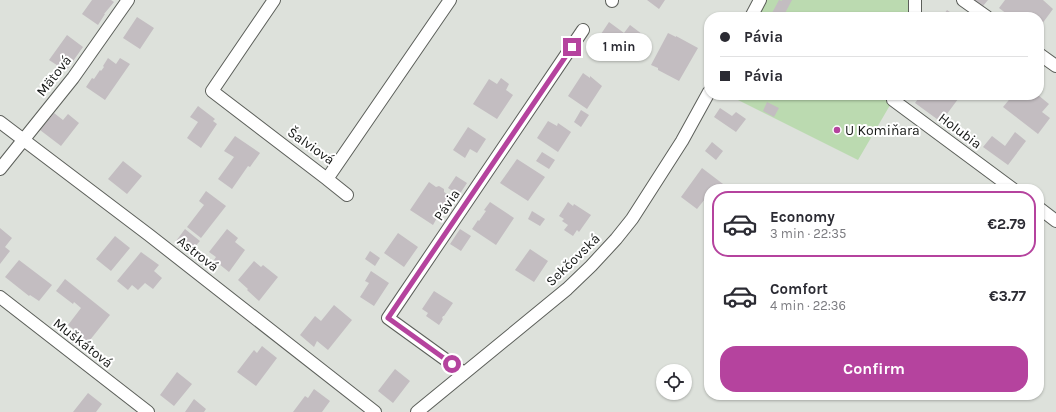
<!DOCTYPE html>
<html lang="en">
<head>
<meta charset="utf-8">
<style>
  body { margin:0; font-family:Karla,sans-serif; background:#f7f7f7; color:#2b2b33; height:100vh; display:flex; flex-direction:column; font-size:15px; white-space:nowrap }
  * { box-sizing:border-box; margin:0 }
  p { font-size:13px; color:#7c7c81 }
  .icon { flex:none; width:22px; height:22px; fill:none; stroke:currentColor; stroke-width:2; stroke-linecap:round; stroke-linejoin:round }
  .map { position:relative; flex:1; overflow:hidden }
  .details { position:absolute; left:704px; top:184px; width:340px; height:216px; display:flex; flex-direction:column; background:#fff; border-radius:16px; box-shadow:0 1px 3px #0004 }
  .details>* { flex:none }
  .banner { position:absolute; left:704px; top:12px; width:340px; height:88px; border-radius:16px; box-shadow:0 1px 3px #0004; display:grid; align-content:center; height:88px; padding:0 16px; background:#fff }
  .fabs { position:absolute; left:656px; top:364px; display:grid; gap:8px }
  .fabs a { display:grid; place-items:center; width:36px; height:36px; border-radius:50%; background:#fff; box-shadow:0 1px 3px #0004; font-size:20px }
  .end { position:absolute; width:18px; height:18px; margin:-9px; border:5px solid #b5439e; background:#fff; box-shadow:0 0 0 2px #fff }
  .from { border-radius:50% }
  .bubble { position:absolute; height:28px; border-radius:14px; background:#fff; box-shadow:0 1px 3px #0004; font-size:13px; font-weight:700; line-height:28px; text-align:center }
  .banner b { display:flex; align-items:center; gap:14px; height:38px; font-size:15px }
  .banner b+b { border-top:1px solid #e1e1e2 }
  .banner i { width:10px; height:10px; background:#2b2b33 }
  ul { padding:7px 0 0; list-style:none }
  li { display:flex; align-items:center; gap:12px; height:66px; margin:0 8px 6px; padding:0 8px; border:2px solid transparent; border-radius:16px }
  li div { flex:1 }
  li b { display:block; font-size:15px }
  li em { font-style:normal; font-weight:700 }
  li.active { border-color:#b5439e }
  li>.icon { width:36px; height:36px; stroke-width:1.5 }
  .primary-button { display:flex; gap:8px; margin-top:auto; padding:8px 16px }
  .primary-button a { flex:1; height:46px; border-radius:16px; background:#b5439e; color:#fff; font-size:16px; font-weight:700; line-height:46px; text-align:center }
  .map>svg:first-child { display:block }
  .green { fill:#bbdab0 }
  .building { fill:#c3bdc1 }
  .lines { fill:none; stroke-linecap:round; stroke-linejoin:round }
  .minor-casing { stroke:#5c5f5a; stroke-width:14 }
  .minor { stroke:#fff; stroke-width:12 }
  .route { stroke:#b5439e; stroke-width:5 }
  .poi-dot { fill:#b5439e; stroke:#fff; stroke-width:1.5 }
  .labels { text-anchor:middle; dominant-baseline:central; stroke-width:4; stroke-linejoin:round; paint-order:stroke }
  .street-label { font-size:14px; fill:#151715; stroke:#fff }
  .poi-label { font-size:14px; fill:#151715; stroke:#fff; text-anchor:start }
</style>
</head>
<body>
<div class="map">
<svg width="1056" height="412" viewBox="0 0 1056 412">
  <rect width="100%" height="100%" fill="#dde1db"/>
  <!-- green -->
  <path class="green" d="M 760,0 L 915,0 L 915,17 L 751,17 Z
    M 728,95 L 894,95 L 893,100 L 858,160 Z"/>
  <!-- building -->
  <path class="building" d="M 92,0 L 111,0 L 114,2 L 104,14 L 105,14 L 98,25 L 82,14 Z
    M 647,0 L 665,0 L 659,9 Z
    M 779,0 L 782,1 L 782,0 L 792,0 L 783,17 L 780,17 L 772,13 Z
    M 974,0 L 988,0 L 983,6 Z
    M 1005,0 L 1043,0 L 1053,9 L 1039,28 L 1039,17 L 1011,17 L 999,8 Z
    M 947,10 L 957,17 L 942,17 Z
    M 137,17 L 154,28 L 140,49 L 123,38 Z
    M 609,22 L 624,33 L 630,25 L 642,34 L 627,56 L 599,37 Z
    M 668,33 L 676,37 L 676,36 L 698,48 L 679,81 L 658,70 L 658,68 L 651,65 Z
    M 67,35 L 83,47 L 66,71 L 49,60 Z
    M 108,58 L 116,64 L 120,58 L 130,64 L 105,100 L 86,87 L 92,78 L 94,79 L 100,70 L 101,71 L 104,67 L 103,66 Z
    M 583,73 L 590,78 L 590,76 L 602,86 L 587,109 L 568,96 Z
    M 501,78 L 509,84 L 506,90 L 513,95 L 497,119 L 473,104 L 489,79 L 497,84 Z
    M 921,95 L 930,96 L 931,95 L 961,95 L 941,122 L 915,103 Z
    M 1013,95 L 1038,95 L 1049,104 L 1042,112 L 1050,118 L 1038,134 L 1003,107 Z
    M 767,102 L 779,108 L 774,117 L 763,111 Z
    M 198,106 L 215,119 L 213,121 L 217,124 L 201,148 L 187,138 L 198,122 L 190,117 Z
    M 720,108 L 732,116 L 736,112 L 746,119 L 736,132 L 714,117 Z
    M 581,110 L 589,115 L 581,127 L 574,122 Z
    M 54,113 L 63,120 L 68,114 L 79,123 L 61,146 L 40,130 Z
    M 548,121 L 557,126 L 558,123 L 571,132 L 558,152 L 537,138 Z
    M 468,127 L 486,139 L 477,153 L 470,149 L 465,158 L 453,150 Z
    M 1015,132 L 1026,141 L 1008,165 L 983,147 L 992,136 L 1005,146 Z
    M 235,136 L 260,153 L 250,167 L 248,166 L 232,189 L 218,179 L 234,157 L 224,151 Z
    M 712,142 L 723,151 L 716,160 L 705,151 Z
    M 542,152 L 555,160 L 549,169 L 536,161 Z
    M 517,159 L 545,177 L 528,201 L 500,183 Z
    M 123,161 L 142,176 L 127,194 L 108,179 Z
    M 702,168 L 723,184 L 719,189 L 709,189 L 709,202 L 705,199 L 697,209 L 681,197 Z
    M 456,176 L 467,183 L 459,195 L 448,188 Z
    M 429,182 L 436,187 L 439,186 L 444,189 L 444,192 L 451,197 L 446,205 L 447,206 L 440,217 L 438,216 L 433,225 L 410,210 Z
    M 206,191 L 226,206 L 201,238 L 187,227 L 204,205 L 199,201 Z
    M 490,202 L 514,218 L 496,245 L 472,229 L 478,220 L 479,221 L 486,211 L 484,210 Z
    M 568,202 L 573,206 L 574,204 L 591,215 L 579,232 L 577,230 L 573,236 L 564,230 L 568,225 L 562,221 L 564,219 L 559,216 Z
    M 532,211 L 545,219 L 540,226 L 528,219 Z
    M 0,228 L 12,238 L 5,247 L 10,251 L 0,264 Z
    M 185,229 L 200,241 L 190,252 L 176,241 Z
    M 227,229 L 238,238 L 235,242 L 245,250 L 229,272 L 214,260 L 216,257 L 209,252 Z
    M 460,229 L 471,236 L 461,251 L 450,244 Z
    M 398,233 L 418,247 L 404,267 L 384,253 Z
    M 115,236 L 130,248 L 111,271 L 96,259 Z
    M 530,249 L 548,261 L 534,282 L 515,270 Z
    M 370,251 L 380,258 L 375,266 L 365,259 Z
    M 141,252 L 159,265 L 154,271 L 162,278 L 153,289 L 145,283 L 138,290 L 132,285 L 128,290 L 117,281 Z
    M 19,260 L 52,285 L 39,301 L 30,295 L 29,296 L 5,277 Z
    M 254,261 L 261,267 L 263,265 L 278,277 L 259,301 L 247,290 L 248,289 L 238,280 Z
    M 371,271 L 389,283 L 374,306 L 360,297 L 369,283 L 365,281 Z
    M 65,279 L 110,315 L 82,350 L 68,339 L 74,330 L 68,325 L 81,308 L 74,302 L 73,304 L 56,291 Z
    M 434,291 L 453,303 L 444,316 L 443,316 L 442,318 L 443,319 L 439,325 L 426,316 L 428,313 L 422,309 Z
    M 334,305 L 352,320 L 328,350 L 317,341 L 314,347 L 300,335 L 315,316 L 321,321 Z
    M 262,346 L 277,358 L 256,386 L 237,372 L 254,350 L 257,353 Z
    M 395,369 L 410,381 L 393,403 L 378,391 Z
    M 177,372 L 192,384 L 174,406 L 160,395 Z
    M 314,389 L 330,401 L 322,412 L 293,412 L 305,396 L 308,398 Z
    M 88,393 L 102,404 L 96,412 L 73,412 Z
    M 194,399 L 206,409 L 204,412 L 185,412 Z"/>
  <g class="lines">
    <!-- minor casing -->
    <g class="minor-casing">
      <path id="minor" d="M 274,0 L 212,91 L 327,179 L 450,0
        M 915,0 L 915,17
        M 963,0 L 987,17
        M 612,1 L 612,0
        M 751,17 L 760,0
        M 1039,54 L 1056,66
        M 894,95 L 893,100 L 1013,189
        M 0,122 L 149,235 L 375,412
        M 0,169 L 73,78 L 128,0
        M 327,179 L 347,195
        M 1039,208 L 1056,221
        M 0,297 L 148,412
        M 464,373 L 388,318 L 583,30
        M 417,412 L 567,289 L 591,266 L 616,239 L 632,219 L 682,141 L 709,92"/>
    </g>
    <!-- minor -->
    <use href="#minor" class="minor"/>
  </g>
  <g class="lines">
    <!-- route -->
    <path class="route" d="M 452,364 L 388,318 L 572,47"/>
  </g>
  <!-- markers -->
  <circle class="poi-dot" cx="837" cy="130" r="4"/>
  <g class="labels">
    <!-- street labels -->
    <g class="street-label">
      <text transform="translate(54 76) rotate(-52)">Mätová</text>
      <text transform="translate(960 131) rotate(37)">Holubia</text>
      <text transform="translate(311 146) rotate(35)">Šalviová</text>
      <text transform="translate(447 205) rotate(-56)">Pávia</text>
      <text transform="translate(198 254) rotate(38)">Astrová</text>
      <text transform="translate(573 260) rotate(-44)">Sekčovská</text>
      <text transform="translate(83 343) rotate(38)">Muškátová</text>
    </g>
    <!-- poi labels -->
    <g class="poi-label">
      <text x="845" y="130">U Komiňara</text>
    </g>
  </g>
</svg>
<div class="fabs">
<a><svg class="icon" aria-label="locate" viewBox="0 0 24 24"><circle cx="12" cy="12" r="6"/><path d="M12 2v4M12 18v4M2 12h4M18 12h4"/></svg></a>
</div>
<i class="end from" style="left:452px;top:364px"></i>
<i class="end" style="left:572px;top:47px"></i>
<div class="bubble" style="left:586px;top:33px;width:66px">1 min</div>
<div class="banner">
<b><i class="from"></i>Pávia</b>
<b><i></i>Pávia</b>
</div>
<section class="details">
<ul>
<li class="active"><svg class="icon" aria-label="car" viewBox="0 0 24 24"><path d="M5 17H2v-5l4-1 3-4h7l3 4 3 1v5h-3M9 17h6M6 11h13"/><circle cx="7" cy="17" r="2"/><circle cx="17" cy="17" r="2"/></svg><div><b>Economy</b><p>3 min · 22:35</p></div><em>€2.79</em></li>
<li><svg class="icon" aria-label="car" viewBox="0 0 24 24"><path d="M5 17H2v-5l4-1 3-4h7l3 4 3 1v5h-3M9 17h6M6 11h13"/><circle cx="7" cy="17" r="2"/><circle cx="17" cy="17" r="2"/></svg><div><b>Comfort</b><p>4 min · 22:36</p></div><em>€3.77</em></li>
</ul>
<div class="primary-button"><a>Confirm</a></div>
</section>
</div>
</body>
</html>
